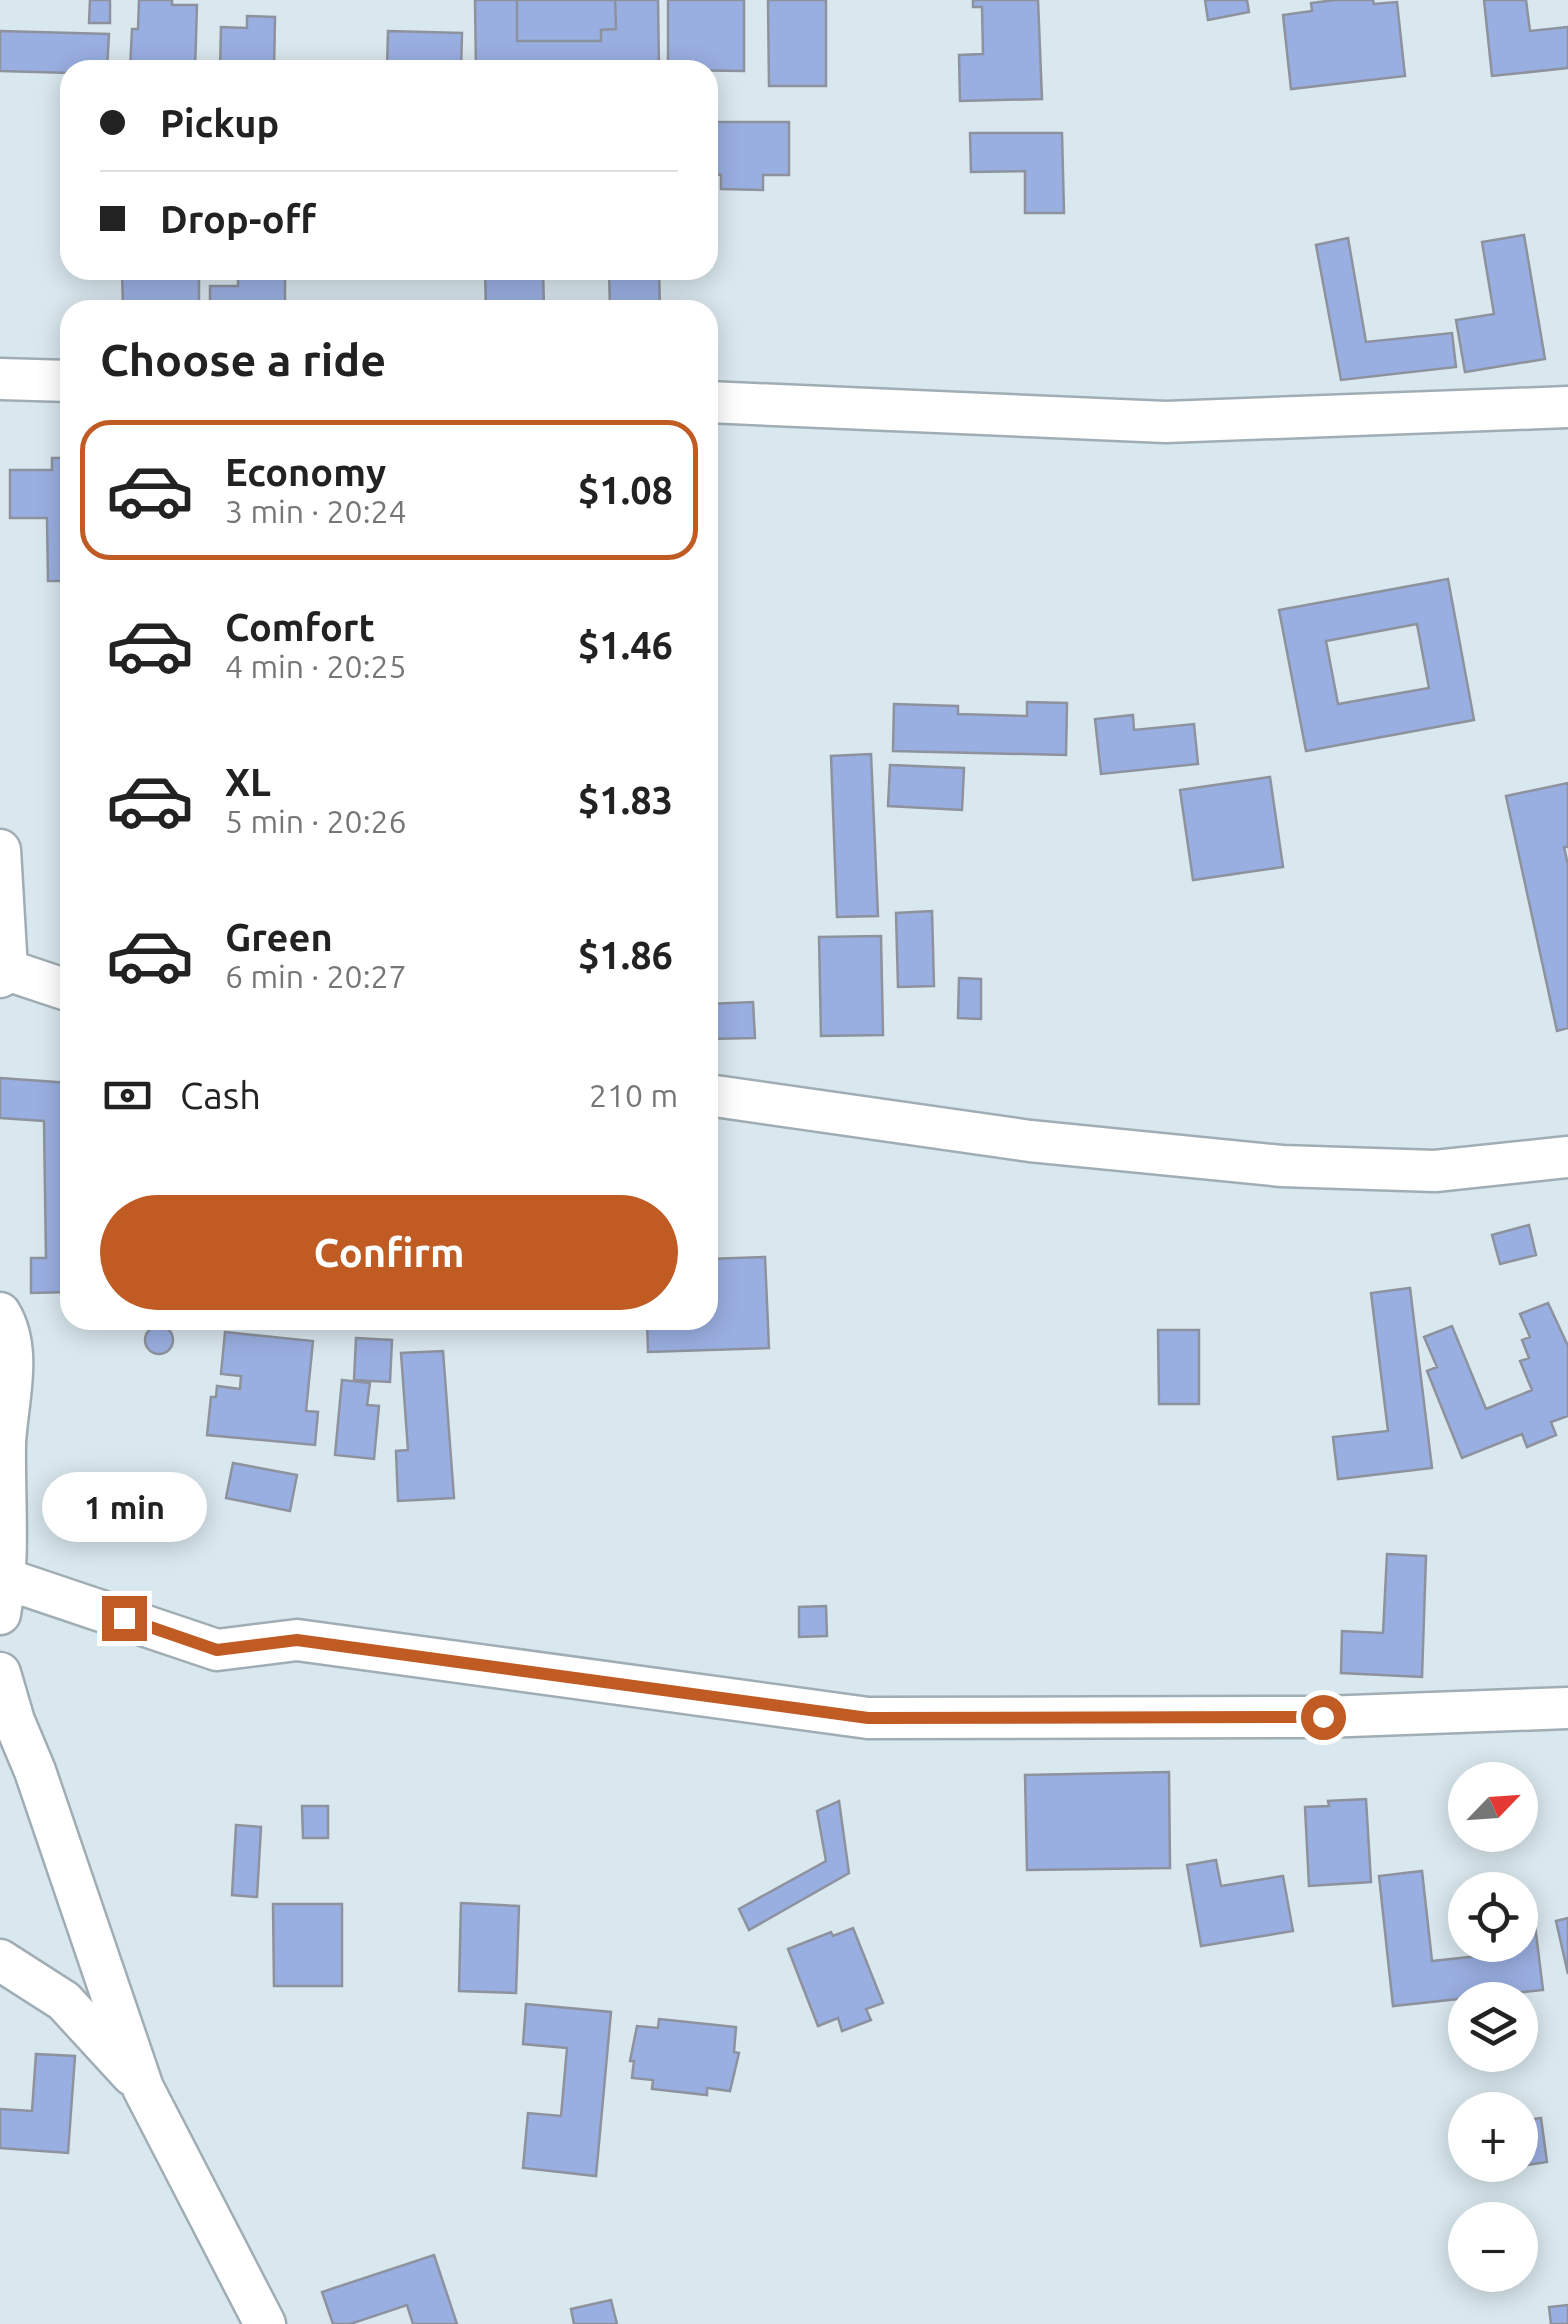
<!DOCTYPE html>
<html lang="en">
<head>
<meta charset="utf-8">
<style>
  body { margin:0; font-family:Ubuntu,sans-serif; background:#f2f2f2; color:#222; height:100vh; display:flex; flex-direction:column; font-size:38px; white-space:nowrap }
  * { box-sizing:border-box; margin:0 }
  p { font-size:32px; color:#767676 }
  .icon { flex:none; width:55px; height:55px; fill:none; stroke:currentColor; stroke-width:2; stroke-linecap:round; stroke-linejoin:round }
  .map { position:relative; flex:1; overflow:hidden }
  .panel { position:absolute; left:60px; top:300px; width:658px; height:1030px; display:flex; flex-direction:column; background:#fff; border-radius:30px; box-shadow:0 5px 25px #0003 }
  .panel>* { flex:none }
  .banner { position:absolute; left:60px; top:60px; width:658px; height:220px; border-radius:30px; box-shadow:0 5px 25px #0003; display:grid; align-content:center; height:220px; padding:0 40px; background:#fff }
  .needle { width:65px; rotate:65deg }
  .controls { position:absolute; left:1448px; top:1762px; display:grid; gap:20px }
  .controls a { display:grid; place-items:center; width:90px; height:90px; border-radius:50%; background:#fff; box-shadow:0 5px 25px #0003; font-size:50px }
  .end { position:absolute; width:45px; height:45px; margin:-22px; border:12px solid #bf5b23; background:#fff; box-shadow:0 0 0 5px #fff }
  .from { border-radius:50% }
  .bubble { position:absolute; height:70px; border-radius:35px; background:#fff; box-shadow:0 5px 25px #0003; font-size:32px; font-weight:700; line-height:70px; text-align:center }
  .banner b { display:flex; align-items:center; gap:35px; height:95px; font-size:38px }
  .banner b+b { border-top:2px solid #e0e0e0 }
  .banner i { width:25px; height:25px; background:#222 }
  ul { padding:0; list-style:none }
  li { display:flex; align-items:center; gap:30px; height:140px; margin:0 20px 15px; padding:0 20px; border:5px solid transparent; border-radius:30px }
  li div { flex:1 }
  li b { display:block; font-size:38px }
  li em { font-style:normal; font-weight:700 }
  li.on { border-color:#bf5b23 }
  li>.icon { width:90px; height:90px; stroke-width:1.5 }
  h2 { padding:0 40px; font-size:45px; line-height:120px }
  .pay { display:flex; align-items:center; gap:25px; height:110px; padding:0 40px; font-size:38px }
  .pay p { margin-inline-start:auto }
  .cta { display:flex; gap:20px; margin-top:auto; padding:20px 40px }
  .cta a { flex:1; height:115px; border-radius:60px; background:#bf5b23; color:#fff; font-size:40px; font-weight:700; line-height:115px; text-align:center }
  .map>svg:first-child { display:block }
  .building { fill:#9aafe1; stroke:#8d929e; stroke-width:2.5; fill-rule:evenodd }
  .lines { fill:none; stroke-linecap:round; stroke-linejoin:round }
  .street-casing { stroke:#a0adb4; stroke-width:45 }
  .street { stroke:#fff; stroke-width:40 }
  .route { stroke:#bf5b23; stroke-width:12 }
</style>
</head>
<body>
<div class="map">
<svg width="1568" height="2324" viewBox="0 0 1568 2324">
  <rect width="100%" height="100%" fill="#d9e7ee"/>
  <!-- building -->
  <path class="building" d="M 90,0 L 110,0 L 110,23 L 89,23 Z
    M 139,0 L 172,0 L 172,5 L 197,5 L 195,70 L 130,70 L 132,29 L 138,29 Z
    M 475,0 L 517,0 L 517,41 L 601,41 L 601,30 L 616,29 L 615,0 L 658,0 L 659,70 L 476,70 Z
    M 517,0 L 615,0 L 616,29 L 601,30 L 601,41 L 517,41 Z
    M 668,0 L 744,0 L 744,71 L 668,70 Z
    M 768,0 L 826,0 L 826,86 L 769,86 Z
    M 973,0 L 1038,0 L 1042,99 L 960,101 L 959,55 L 983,54 L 982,7 L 973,7 Z
    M 1205,0 L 1247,0 L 1249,12 L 1208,20 Z
    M 1335,0 L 1373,0 L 1374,4 L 1397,2 L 1405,76 L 1291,89 L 1283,15 L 1312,11 L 1311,3 Z
    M 1484,0 L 1526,0 L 1530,31 L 1568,27 L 1568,68 L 1492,76 Z
    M 247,16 L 275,17 L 274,70 L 220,70 L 221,27 L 247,28 Z
    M 0,31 L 109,34 L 107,70 L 70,70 L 70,73 L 0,71 Z
    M 388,31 L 462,33 L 461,70 L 387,70 Z
    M 708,122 L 789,122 L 789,175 L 763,175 L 763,190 L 721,189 L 721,175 L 708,174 Z
    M 970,133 L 1062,133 L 1064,213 L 1025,213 L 1025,171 L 971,172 Z
    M 1524,235 L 1545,359 L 1465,372 L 1456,320 L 1494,314 L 1482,242 Z
    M 1348,238 L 1366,342 L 1452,333 L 1456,367 L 1341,380 L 1316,245 Z
    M 122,270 L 199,270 L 199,310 L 123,310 Z
    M 238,270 L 285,270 L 285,310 L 210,310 L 210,286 L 238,286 Z
    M 485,270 L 543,270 L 544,310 L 486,310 Z
    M 609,270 L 659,270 L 660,310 L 610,310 Z
    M 52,458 L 70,458 L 70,581 L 48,581 L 47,518 L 10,518 L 10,470 L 52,470 Z
    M 1448,579 L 1474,720 L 1306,751 L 1279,610 ZM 1417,624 L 1429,688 L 1338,704 L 1326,641 Z
    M 1027,702 L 1067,703 L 1066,755 L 893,751 L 894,704 L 958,706 L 958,714 L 1027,716 Z
    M 1133,715 L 1134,730 L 1194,724 L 1198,764 L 1101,774 L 1095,719 Z
    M 871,754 L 878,916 L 837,917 L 831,756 Z
    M 890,765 L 964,768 L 962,810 L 888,806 Z
    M 1270,777 L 1283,867 L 1193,880 L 1180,790 Z
    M 1568,783 L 1568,847 L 1564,847 L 1568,865 L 1568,1028 L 1557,1031 L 1506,796 Z
    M 932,911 L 934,986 L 898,987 L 896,913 Z
    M 881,936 L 883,1035 L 821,1036 L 819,937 Z
    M 959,978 L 981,979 L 981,1019 L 958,1018 Z
    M 753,1002 L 755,1038 L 708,1039 L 708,1004 Z
    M 0,1078 L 70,1083 L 70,1292 L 31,1293 L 31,1258 L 46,1258 L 44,1121 L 0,1118 Z
    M 1529,1225 L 1536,1255 L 1500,1264 L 1492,1235 Z
    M 765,1257 L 769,1348 L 648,1352 L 647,1320 L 708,1320 L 708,1259 Z
    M 1410,1288 L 1432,1468 L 1338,1479 L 1333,1437 L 1388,1431 L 1371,1293 Z
    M 1548,1303 L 1568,1346 L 1568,1416 L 1551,1422 L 1556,1435 L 1527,1447 L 1522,1434 L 1462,1458 L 1427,1371 L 1437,1367 L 1424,1337 L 1452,1326 L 1486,1409 L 1532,1390 L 1520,1361 L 1529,1358 L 1522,1340 L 1530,1337 L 1520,1314 Z
    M145 1340a14 14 0 1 1 28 0a14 14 0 1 1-28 0Z
    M 1158,1330 L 1199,1330 L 1199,1404 L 1159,1404 Z
    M 225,1332 L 313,1341 L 306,1411 L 318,1412 L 315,1445 L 207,1435 L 211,1397 L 216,1397 L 217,1386 L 240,1389 L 241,1376 L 221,1374 Z
    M 356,1338 L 392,1340 L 390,1382 L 354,1380 Z
    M 443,1351 L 454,1498 L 398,1501 L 396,1451 L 408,1450 L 401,1353 Z
    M 342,1380 L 370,1383 L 367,1405 L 379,1406 L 374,1459 L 335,1455 Z
    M 233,1463 L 297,1475 L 290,1511 L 226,1498 Z
    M 1387,1554 L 1426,1556 L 1422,1677 L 1341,1673 L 1342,1631 L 1383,1633 Z
    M 826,1606 L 827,1636 L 799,1637 L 799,1607 Z
    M 1169,1772 L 1170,1868 L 1027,1870 L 1025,1775 Z
    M 1366,1799 L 1371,1882 L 1309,1886 L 1305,1807 L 1329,1806 L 1328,1801 Z
    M 839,1801 L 849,1873 L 749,1930 L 739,1909 L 826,1861 L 817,1811 Z
    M 302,1806 L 328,1806 L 328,1838 L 303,1838 Z
    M 236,1825 L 261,1827 L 257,1897 L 232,1895 Z
    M 1216,1860 L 1221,1886 L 1283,1876 L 1293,1931 L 1201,1946 L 1187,1865 Z
    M 1422,1871 L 1432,1961 L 1497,1954 L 1496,1945 L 1520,1945 L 1520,1919 L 1534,1917 L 1543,1990 L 1393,2006 L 1379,1876 Z
    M 461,1903 L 519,1906 L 516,1993 L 459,1991 Z
    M 273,1904 L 342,1904 L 342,1986 L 274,1986 Z
    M 1568,1918 L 1568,1974 L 1556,1921 Z
    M 853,1928 L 883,2003 L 866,2009 L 871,2020 L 842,2031 L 838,2018 L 818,2026 L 788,1949 L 831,1932 L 833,1936 Z
    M 526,2004 L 611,2012 L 596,2176 L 523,2168 L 528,2113 L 561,2116 L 567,2048 L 523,2044 Z
    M 659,2019 L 736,2027 L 734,2052 L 739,2053 L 730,2091 L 707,2088 L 707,2095 L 652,2089 L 653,2080 L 632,2078 L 634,2061 L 630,2061 L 637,2026 L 658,2028 Z
    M 36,2054 L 75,2056 L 68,2153 L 0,2148 L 0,2109 L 32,2111 Z
    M 1541,2118 L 1547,2162 L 1474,2173 L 1473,2165 L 1520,2165 L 1520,2121 Z
    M 434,2255 L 457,2324 L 413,2324 L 407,2305 L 350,2324 L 333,2324 L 322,2292 Z
    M 611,2300 L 617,2324 L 574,2324 L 571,2309 Z
    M 1568,2305 L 1568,2324 L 1551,2324 L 1549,2307 Z"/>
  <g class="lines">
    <!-- street casing -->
    <g class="street-casing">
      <path id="street" d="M 0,379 L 70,381
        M 708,402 L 1166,422 L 1568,407
        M 0,850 L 7,970 L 0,977
        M 7,970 L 70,991
        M 708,1095 L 1030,1141 L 1282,1166 L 1435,1171 L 1568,1157
        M 0,1313 C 23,1350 7,1402 5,1443 C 4,1500 10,1557 0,1614
        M 0,1567 L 6,1579 L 217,1650 L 297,1640 L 868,1718 L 1323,1717 L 1568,1708
        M 0,1673 L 14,1721 L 35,1771 L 143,2088 L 265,2324
        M 0,1960 L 64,2001 L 132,2075"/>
    </g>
    <!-- street -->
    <use href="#street" class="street"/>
  </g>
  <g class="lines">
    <!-- route -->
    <path class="route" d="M 124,1618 L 217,1650 L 297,1640 L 868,1718 L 1323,1717"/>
  </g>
</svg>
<div class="controls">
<a><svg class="needle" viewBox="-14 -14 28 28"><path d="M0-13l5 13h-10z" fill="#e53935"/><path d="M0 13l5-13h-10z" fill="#767676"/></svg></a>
<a><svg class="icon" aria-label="locate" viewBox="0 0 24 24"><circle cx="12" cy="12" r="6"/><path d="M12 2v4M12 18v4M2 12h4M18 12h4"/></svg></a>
<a><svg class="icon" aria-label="layers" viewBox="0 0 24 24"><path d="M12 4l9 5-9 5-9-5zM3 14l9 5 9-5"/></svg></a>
<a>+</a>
<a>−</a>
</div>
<i class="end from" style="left:1323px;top:1717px"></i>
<i class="end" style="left:124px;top:1618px"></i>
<div class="bubble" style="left:42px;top:1472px;width:165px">1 min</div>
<div class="banner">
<b><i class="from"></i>Pickup</b>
<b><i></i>Drop-off</b>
</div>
<section class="panel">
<h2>Choose a ride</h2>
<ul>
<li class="on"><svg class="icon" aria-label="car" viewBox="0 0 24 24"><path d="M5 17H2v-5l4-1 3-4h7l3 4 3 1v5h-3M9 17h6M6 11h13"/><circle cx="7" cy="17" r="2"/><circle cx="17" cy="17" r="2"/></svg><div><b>Economy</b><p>3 min · 20:24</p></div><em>$1.08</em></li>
<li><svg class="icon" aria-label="car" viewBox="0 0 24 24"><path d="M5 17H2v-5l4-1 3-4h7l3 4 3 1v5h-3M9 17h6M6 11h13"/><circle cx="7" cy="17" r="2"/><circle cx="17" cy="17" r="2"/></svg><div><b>Comfort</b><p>4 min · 20:25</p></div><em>$1.46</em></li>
<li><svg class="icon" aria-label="car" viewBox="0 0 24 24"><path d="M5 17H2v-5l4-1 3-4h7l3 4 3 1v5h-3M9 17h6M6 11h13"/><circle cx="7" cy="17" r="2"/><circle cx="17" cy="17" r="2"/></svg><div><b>XL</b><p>5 min · 20:26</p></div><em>$1.83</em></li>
<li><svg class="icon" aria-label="car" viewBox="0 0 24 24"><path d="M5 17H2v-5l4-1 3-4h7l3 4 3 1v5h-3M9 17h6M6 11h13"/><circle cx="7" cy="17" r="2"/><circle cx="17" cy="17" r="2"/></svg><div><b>Green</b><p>6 min · 20:27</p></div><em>$1.86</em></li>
</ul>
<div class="pay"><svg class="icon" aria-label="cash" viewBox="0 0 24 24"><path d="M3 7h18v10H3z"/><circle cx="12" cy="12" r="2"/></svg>Cash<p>210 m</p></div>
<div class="cta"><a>Confirm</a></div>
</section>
</div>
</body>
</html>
